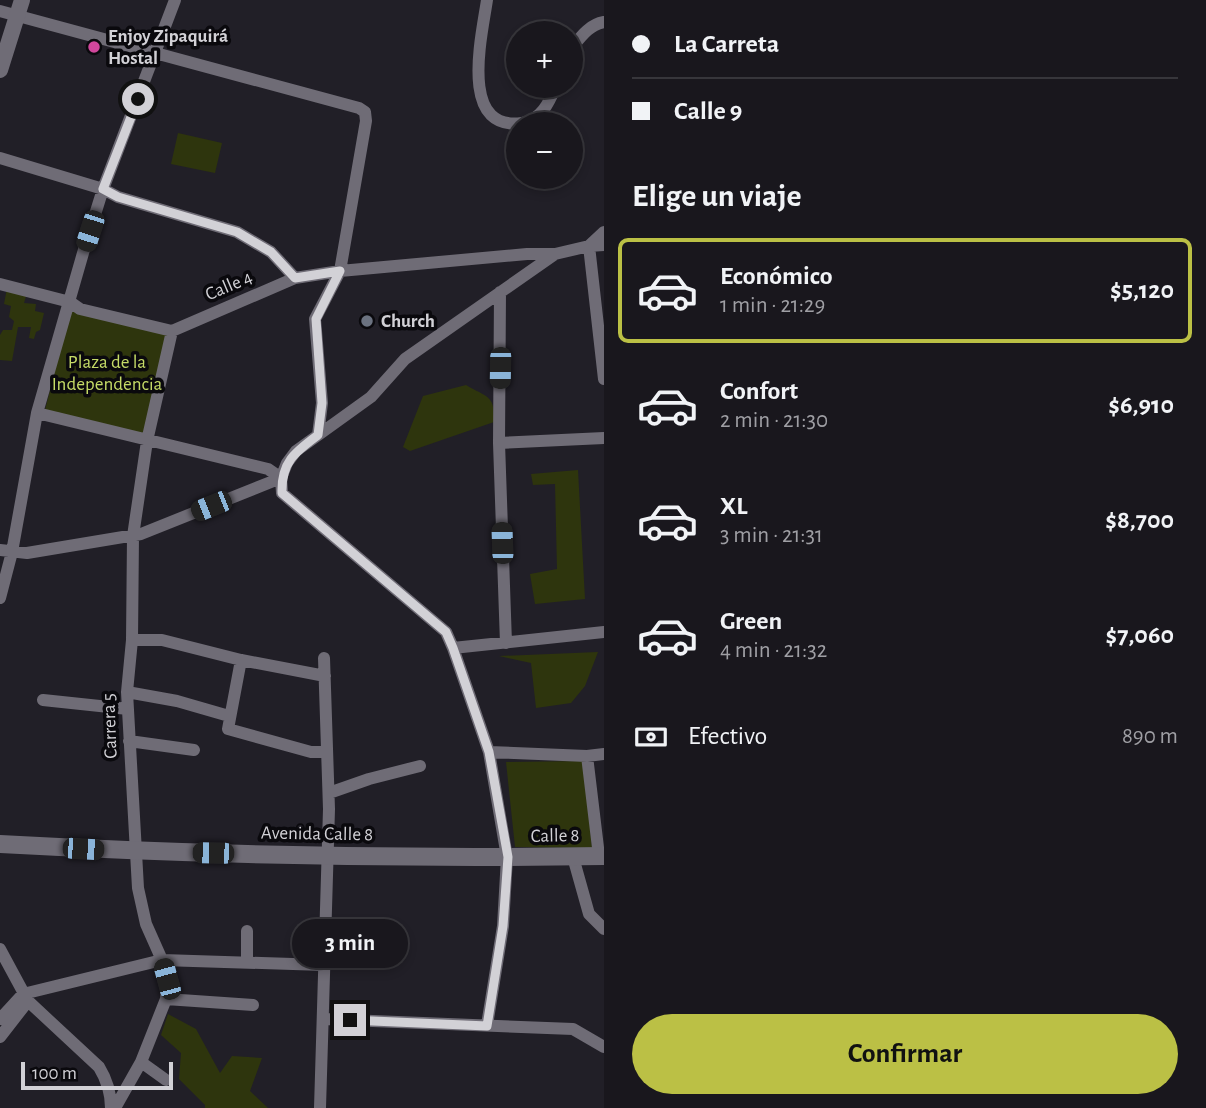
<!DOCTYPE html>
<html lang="es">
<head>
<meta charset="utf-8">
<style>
  body { margin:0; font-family:"Alegreya Sans",sans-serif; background:#26242a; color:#f1f3f6; height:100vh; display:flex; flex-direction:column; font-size:26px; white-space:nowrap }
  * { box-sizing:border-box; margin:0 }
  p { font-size:23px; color:#9f9fa4 }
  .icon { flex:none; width:38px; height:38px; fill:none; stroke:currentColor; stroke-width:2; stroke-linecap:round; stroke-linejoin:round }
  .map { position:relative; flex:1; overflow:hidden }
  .panel { display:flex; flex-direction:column; background:#19171d; width:602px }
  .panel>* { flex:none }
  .hud { display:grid; align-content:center; height:154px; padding:0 28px; background:#19171d }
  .buttons { position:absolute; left:506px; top:21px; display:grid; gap:14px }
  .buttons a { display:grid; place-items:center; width:77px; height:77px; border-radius:50%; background:#19171d; box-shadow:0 4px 10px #0003,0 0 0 2px #37363b; font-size:35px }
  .scale { position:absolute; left:21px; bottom:18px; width:152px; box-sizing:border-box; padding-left:7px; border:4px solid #d2d1d6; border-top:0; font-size:19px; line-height:24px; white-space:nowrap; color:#d2d1d6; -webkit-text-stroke:5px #0a090d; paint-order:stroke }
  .end { position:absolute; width:32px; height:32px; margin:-16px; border:9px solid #d2d1d6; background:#111; box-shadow:0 0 0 4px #111 }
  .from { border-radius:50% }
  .bubble { position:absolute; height:49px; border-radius:24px; background:#19171d; box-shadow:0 4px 10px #0003,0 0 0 2px #37363b; font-size:23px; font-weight:600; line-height:49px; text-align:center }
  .car { position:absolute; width:21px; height:42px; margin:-21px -10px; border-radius:9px; box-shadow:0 0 5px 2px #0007; background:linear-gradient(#222 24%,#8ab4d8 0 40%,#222 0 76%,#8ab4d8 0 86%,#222 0) }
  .hud b { display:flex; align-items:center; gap:24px; height:66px; font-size:26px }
  .hud b+b { border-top:2px solid #37363b }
  .hud i { width:18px; height:18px; background:#f1f3f6 }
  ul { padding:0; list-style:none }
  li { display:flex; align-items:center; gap:21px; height:105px; margin:0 14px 10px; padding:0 14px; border:4px solid transparent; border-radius:10px }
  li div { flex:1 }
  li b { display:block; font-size:26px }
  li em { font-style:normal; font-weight:600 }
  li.current { border-color:#bbc045 }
  li>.icon { width:63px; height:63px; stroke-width:1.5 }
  h2 { padding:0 28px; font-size:32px; line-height:84px }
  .pay { display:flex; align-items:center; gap:18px; height:77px; padding:0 28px; font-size:26px }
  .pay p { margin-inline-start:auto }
  .action { display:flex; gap:14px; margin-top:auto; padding:14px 28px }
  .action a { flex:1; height:80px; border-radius:42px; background:#bbc045; color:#111; font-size:28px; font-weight:600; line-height:80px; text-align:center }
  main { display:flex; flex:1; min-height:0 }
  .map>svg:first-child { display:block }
  .green { fill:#2e350d }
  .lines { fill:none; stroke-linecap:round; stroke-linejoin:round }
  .minor { stroke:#6f6c76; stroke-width:12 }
  .tertiary { stroke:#6f6c76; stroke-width:16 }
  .secondary { stroke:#6f6c76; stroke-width:18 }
  .route { stroke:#d2d1d6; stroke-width:9 }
  .hotel-dot { fill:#d1479c; stroke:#0a090d; stroke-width:2.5 }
  .worship-dot { fill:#6b7280; stroke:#0a090d; stroke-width:2.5 }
  .labels { text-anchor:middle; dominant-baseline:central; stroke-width:7; stroke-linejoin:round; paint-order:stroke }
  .poi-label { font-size:19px; font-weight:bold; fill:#d2d1d6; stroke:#0a090d; text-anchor:start }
  .street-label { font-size:19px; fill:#d2d1d6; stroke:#0a090d }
  .park-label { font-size:19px; fill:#c5db67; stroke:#0a090d }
</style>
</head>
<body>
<main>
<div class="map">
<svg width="604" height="1108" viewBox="0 0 604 1108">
  <rect width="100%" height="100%" fill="#211f27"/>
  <!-- green -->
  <path class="green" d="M 178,133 L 222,143 L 215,173 L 171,164 Z
    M 7,288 L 27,293 L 24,303 L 36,304 L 35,311 L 44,313 L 40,330 L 36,332 L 34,339 L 29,338 L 31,327 L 18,327 L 12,361 L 0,360 L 0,335 L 3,330 L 12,330 L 14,321 L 9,317 L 11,306 L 4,304 Z
    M 71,308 L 170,333 L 143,438 L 44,414 Z
    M 466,385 C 488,398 495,395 494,422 L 410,451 L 403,447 L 423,396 Z
    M 578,470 L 585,599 L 535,604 L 530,574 L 557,569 L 555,484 L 533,485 L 531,474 Z
    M 598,652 L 585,686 L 571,703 L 536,708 L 531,663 L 499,656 Z
    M 584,761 L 592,848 L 515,847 L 506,762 Z
    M 168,1014 L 196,1029 L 220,1073 L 232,1056 L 262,1058 L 250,1091 L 268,1108 L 205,1108 L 205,1105 L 179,1079 L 181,1053 L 161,1035 Z"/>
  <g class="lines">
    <!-- minor -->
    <path class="minor" d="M 487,0 C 482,35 458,132 522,123 C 541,120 549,103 556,86
      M 0,11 L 359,108 L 365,112 L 366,121 L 340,271 L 315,319 L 322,403 L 318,435
      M 570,50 C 580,38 588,25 604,22
      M 0,158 L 103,189 L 118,197 L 237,232 L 271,252 L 295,278
      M 604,232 L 589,246 L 604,379
      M 0,284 L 70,302 L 80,309 L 172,331 L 295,278 L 340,271 L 527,254 L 555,254 L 589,246 L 604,245
      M 500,292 L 499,443 L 506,643
      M 37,413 L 268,469 L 281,478
      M 499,443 L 604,438
      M 281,478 L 282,493 L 446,632 L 453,648 L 489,752 L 507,857 L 503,926 L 487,1025
      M 0,550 L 27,553 L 141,534 L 281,478 L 287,463 L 296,451 L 371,397 L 405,359 L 555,254
      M 0,598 L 12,552 L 37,413 L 83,253 L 103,189 L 175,0
      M 132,640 L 162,640 L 241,660 L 325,676
      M 453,648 L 604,632
      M 241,660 L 228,729 L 311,752 L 327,752
      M 127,692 L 177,701 L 229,716
      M 43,700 L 128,709
      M 129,741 L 194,750
      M 489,752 L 587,756 L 604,754
      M 587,756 L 599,856
      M 329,793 L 369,779 L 420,766
      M 573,857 L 589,914 L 604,929
      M 0,949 L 28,1001 L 99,1067 C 107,1080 111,1093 111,1108
      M 247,963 L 247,931
      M 166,999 L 253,1005
      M 0,1019 L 23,994 L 162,960 L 324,965
      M 323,1019 L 573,1029 L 604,1047
      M 0,1037 L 28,1001
      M 141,1062 L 166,1080
      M 115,1108 L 141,1062 L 166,999 L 167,979 L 162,960 L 146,924 L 138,888 L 127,692 L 132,640 L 133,536 L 147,441 L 172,331
      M 320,1108 L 329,809 L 324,658"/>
    <!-- tertiary -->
    <path class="tertiary" d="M 0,70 L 22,0"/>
    <!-- secondary -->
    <path class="secondary" d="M 0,844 C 201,855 403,859 604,856"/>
  </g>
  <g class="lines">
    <!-- route -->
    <path class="route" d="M 138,99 L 103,189 L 118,197 L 237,232 L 271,252 L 295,278 L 340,271 L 316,319 L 322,403 L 318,435 C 295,452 281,462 282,493 L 446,632 L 453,648 L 489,752 L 508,857 L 503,926 L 487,1026 L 350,1020"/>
  </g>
  <!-- markers -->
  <circle class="hotel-dot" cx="94" cy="47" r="7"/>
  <circle class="worship-dot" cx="367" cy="321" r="7"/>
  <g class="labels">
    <!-- poi labels -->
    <g class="poi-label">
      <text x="108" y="36">Enjoy Zipaquirá<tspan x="108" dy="22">Hostal</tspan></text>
      <text x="381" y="321">Church</text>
    </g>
    <!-- street labels -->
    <g class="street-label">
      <text transform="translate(229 286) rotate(-23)">Calle 4</text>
      <text transform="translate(110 726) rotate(-92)">Carrera 5</text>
      <text transform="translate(317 834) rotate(1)">Avenida Calle 8</text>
      <text transform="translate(555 836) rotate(-1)">Calle 8</text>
    </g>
    <!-- park labels -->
    <g class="park-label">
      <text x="107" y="362">Plaza de la<tspan x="107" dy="22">Independencia</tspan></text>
    </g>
  </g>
</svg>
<div class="buttons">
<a>+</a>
<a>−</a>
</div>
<div class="scale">100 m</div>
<i class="end from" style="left:138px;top:99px"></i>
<i class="end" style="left:350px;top:1020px"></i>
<div class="bubble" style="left:292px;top:919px;width:116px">3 min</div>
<i class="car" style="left:90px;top:231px;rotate:198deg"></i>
<i class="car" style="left:500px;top:368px;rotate:181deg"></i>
<i class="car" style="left:211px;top:506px;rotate:248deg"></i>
<i class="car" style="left:502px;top:543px;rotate:358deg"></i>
<i class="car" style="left:83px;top:849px;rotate:93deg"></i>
<i class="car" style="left:213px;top:853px;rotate:271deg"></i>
<i class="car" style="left:167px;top:979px;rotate:345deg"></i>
</div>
<section class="panel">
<div class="hud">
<b><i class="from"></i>La Carreta</b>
<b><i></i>Calle 9</b>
</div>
<h2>Elige un viaje</h2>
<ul>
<li class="current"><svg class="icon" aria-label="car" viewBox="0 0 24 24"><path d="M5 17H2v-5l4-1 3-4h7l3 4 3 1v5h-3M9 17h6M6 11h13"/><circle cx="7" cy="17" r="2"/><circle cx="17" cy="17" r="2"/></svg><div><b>Económico</b><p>1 min · 21:29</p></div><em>$5,120</em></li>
<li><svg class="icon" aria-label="car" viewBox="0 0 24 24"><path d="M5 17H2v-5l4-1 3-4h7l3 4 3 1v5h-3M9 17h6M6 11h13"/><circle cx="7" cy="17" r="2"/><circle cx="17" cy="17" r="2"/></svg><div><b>Confort</b><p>2 min · 21:30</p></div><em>$6,910</em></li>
<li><svg class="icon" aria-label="car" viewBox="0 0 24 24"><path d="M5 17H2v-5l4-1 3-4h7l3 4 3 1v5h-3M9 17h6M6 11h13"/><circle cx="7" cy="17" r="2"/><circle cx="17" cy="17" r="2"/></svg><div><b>XL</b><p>3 min · 21:31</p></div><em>$8,700</em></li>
<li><svg class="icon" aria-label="car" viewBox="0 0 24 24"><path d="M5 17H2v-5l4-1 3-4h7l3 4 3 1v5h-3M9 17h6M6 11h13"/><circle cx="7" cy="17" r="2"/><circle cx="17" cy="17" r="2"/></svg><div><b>Green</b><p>4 min · 21:32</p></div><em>$7,060</em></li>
</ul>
<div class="pay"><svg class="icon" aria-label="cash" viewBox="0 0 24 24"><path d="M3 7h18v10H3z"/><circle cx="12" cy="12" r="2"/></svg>Efectivo<p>890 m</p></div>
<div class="action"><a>Confirmar</a></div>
</section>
</main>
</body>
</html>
